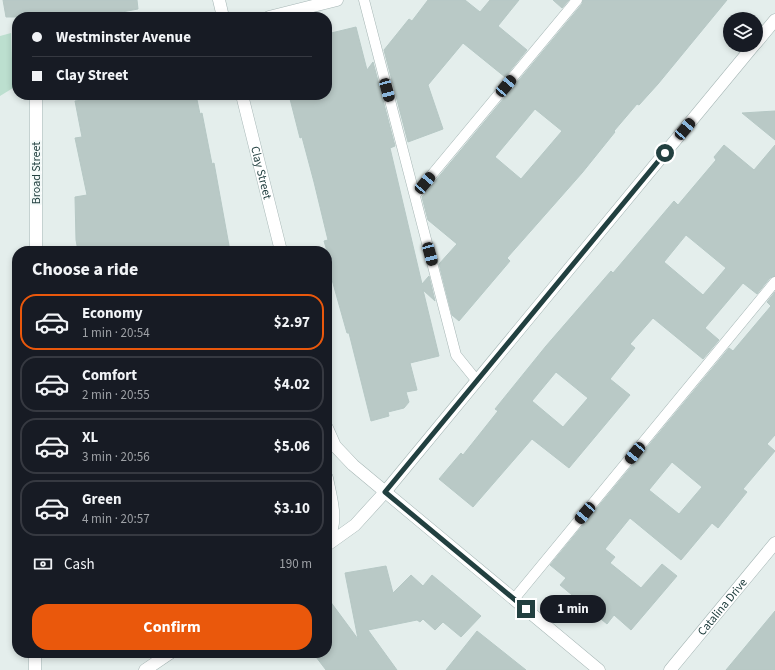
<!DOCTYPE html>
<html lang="en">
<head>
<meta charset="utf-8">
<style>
  body { margin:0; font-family:"Source Sans 3",sans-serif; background:#20242c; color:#f1f3f6; height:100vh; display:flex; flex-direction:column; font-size:15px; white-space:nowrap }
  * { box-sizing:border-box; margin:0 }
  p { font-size:13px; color:#9ea1a6 }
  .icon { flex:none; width:22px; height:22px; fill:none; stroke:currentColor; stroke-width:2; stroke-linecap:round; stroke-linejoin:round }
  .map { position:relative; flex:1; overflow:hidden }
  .sheet { position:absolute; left:12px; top:246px; width:320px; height:412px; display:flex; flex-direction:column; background:#171b24; border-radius:16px; box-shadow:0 2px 6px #0003 }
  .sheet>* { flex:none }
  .hud { position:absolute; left:12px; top:12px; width:320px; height:88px; border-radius:16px; box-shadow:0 2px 6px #0003; display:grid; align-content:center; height:88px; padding:0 20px; background:#171b24 }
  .buttons { position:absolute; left:723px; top:12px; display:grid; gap:8px }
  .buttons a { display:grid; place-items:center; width:40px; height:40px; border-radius:50%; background:#171b24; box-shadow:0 2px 6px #0003; font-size:20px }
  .end { position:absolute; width:18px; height:18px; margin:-9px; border:5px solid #224040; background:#fff; box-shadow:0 0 0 2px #fff }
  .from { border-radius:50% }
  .bubble { position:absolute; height:28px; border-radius:14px; background:#171b24; box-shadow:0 2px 6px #0003; font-size:13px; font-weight:700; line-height:28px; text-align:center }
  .car { position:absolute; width:12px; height:24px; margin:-12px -6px; border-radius:5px; box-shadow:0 0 3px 1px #0007; background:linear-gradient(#222 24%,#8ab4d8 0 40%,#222 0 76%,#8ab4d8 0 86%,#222 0) }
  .hud b { display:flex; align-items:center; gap:14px; height:38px; font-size:15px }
  .hud b+b { border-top:1px solid #363941 }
  .hud i { width:10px; height:10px; background:#f1f3f6 }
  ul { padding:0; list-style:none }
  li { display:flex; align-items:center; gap:12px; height:56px; margin:0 8px 6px; padding:0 12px; border:2px solid #363941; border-radius:16px }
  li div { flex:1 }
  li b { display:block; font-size:15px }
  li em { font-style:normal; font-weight:700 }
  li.selected { border-color:#ea580c }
  li>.icon { width:36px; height:36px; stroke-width:1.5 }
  h2 { padding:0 20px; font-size:18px; line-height:48px }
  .pay { display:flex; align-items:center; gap:10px; height:44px; padding:0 20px; font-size:15px }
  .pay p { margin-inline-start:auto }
  .action { display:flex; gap:8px; margin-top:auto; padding:8px 20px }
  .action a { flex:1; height:46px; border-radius:16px; background:#ea580c; color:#fff; font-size:16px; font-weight:700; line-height:46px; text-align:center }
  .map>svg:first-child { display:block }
  .green { fill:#bcdfcf }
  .building { fill:#b9c9c6; stroke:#b6c8c5; fill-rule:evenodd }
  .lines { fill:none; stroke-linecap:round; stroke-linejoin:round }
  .service-casing { stroke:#a6b6b5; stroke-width:11 }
  .minor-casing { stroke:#a6b6b5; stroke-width:13 }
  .tertiary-casing { stroke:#a6b6b5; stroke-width:13 }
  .service { stroke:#fff; stroke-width:10 }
  .minor { stroke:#fff; stroke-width:12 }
  .tertiary { stroke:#fff; stroke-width:12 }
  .route { stroke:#224040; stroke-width:5 }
  .labels { text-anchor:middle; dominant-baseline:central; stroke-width:4; stroke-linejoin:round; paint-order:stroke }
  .street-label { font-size:12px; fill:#224040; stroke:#f4faf9 }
</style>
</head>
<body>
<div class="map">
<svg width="775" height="670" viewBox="0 0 775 670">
  <rect width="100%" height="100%" fill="#e4eeec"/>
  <!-- green -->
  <path class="green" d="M 11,33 L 13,88 L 0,96 L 0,36 Z"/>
  <!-- building -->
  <path class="building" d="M 3,0 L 137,0 L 138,9 L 95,17 L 6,17 Z
    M 428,0 L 465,0 L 480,12 L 490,0 L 519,0 L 498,26 L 527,50 L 505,77 L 463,43 L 428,85 L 443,129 L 408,142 L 384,50 L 409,19 L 412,21 Z
    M 553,0 L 569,0 L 562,8 Z
    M 583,0 L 727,0 L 658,84 L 639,105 L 637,104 L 614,131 L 615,132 L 582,173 L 507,258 L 510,261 L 459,321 L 452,315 L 439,264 L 457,244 L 428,220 L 422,197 L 582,4 ZM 535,109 L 562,131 L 521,179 L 495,157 Z
    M 356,27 L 367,70 L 373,62 L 395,146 L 390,148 L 422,284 L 429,276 L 435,301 L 423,290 L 439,356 L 410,363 L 417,390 L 406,392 L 409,402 L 404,408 L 388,412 L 389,416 L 371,421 L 349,333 L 347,333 L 327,262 L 327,251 L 324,241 L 328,240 L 314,182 L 302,137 L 300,138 L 289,95 L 327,95 L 327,34 Z
    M 82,95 L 196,95 L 200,114 L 202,113 L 212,164 L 214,163 L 230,251 L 78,251 L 76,240 L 75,197 L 87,195 L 75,138 L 82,137 L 75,101 L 83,100 Z
    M 775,111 L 775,140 L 742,113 Z
    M 724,145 L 754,170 L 775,145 L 775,276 L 770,278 L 757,294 L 743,283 L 705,328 L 719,340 L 703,359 L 653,318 L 630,344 L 635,348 L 610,379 L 630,395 L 569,468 L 532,439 L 473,507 L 439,479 L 461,453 L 463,455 L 498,411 L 495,409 L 546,346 L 611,271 L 613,273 L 674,201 L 678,205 L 716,160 L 714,157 ZM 686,235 L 726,268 L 703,295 L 664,262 ZM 556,372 L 588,398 L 563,427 L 532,401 Z
    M 775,292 L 775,435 L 767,444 L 775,451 L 743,489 L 747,492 L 718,528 L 712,523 L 681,560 L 630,518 L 605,549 L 615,557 L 610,563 L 641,588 L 662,564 L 677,576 L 631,630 L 614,615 L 607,624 L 560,585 L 566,578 L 550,565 L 729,348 L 733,351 L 771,306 L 767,302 ZM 672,462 L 702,487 L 679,514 L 649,490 Z
    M 386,566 L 393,593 L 411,575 L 423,586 L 432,575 L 481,616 L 461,637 L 443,622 L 435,630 L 423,619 L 420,622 L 417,620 L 368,630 L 397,670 L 326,670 L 313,653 L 327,653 L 327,597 L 358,639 L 345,573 Z
    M 775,611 L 775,670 L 726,670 Z
    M 477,631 L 526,670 L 446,670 Z"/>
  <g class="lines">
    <!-- service casing -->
    <g class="service-casing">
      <path id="service" d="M 364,0 L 456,355 L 477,381
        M 415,195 L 577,0
        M 514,599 L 775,282"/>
    </g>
    <!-- minor casing -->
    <g class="minor-casing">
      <g id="minor">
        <path d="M 269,17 L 337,0"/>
        <path d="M 36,95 L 36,251"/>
        <path d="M 35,670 L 35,653"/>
        <path id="s1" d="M 670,670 L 775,543"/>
      </g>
    </g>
    <!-- tertiary casing -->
    <g class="tertiary-casing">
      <g id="tertiary">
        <path d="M 219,0 L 223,17"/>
        <path d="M 756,43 L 775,20"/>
        <path id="s2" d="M 242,95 L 281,251"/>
        <path d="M 327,428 L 335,446 L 353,465 L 599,670"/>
        <path d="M 327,478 C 331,499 339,521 327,541"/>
        <path d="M 327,545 L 355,525 L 385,492 L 754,45"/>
        <path d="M 145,670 L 170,653"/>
      </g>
    </g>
    <!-- service -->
    <use href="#service" class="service"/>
    <!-- minor -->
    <use href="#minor" class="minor"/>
    <!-- tertiary -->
    <use href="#tertiary" class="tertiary"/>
  </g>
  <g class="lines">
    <!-- route -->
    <path class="route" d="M 526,609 L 385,492 L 665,153"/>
  </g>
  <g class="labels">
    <!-- street labels -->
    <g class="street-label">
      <text transform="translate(36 173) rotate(-90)">Broad Street</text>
      <text stroke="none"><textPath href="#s2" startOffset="80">Clay Street</textPath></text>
      <text stroke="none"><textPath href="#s1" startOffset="82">Catalina Drive</textPath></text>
    </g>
  </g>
</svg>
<div class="buttons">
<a><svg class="icon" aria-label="layers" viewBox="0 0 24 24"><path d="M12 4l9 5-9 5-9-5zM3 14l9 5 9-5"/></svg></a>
</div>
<i class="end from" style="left:665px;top:153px"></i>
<i class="end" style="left:526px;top:609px"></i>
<div class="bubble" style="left:540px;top:595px;width:66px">1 min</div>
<i class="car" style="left:506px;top:86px;rotate:40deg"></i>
<i class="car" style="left:387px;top:90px;rotate:165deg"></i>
<i class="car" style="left:685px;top:129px;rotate:40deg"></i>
<i class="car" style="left:425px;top:183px;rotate:40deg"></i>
<i class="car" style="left:430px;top:254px;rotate:165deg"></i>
<i class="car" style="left:635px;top:453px;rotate:219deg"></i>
<i class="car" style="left:585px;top:513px;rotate:220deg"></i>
<div class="hud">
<b><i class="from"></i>Westminster Avenue</b>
<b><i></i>Clay Street</b>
</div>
<section class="sheet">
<h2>Choose a ride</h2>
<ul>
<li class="selected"><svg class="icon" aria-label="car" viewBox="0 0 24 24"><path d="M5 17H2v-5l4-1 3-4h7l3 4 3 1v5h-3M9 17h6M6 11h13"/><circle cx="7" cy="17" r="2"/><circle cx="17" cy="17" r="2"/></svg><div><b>Economy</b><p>1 min · 20:54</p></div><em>$2.97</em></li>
<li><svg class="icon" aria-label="car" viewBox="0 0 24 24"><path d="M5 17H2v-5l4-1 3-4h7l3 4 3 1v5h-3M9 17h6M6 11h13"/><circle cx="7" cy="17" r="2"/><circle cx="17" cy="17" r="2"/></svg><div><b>Comfort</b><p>2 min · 20:55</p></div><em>$4.02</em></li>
<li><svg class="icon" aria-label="car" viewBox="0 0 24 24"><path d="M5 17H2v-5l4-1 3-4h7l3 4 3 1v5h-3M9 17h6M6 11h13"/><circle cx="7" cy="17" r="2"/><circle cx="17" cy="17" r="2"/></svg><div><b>XL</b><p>3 min · 20:56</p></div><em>$5.06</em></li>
<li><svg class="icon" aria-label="car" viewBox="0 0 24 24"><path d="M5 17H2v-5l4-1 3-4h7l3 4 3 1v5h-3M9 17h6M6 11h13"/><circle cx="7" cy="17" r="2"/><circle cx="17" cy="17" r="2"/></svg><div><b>Green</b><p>4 min · 20:57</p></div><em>$3.10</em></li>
</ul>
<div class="pay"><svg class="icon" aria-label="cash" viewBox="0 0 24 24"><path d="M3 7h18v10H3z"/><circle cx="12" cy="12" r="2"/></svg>Cash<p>190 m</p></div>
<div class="action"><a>Confirm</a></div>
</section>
</div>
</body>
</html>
